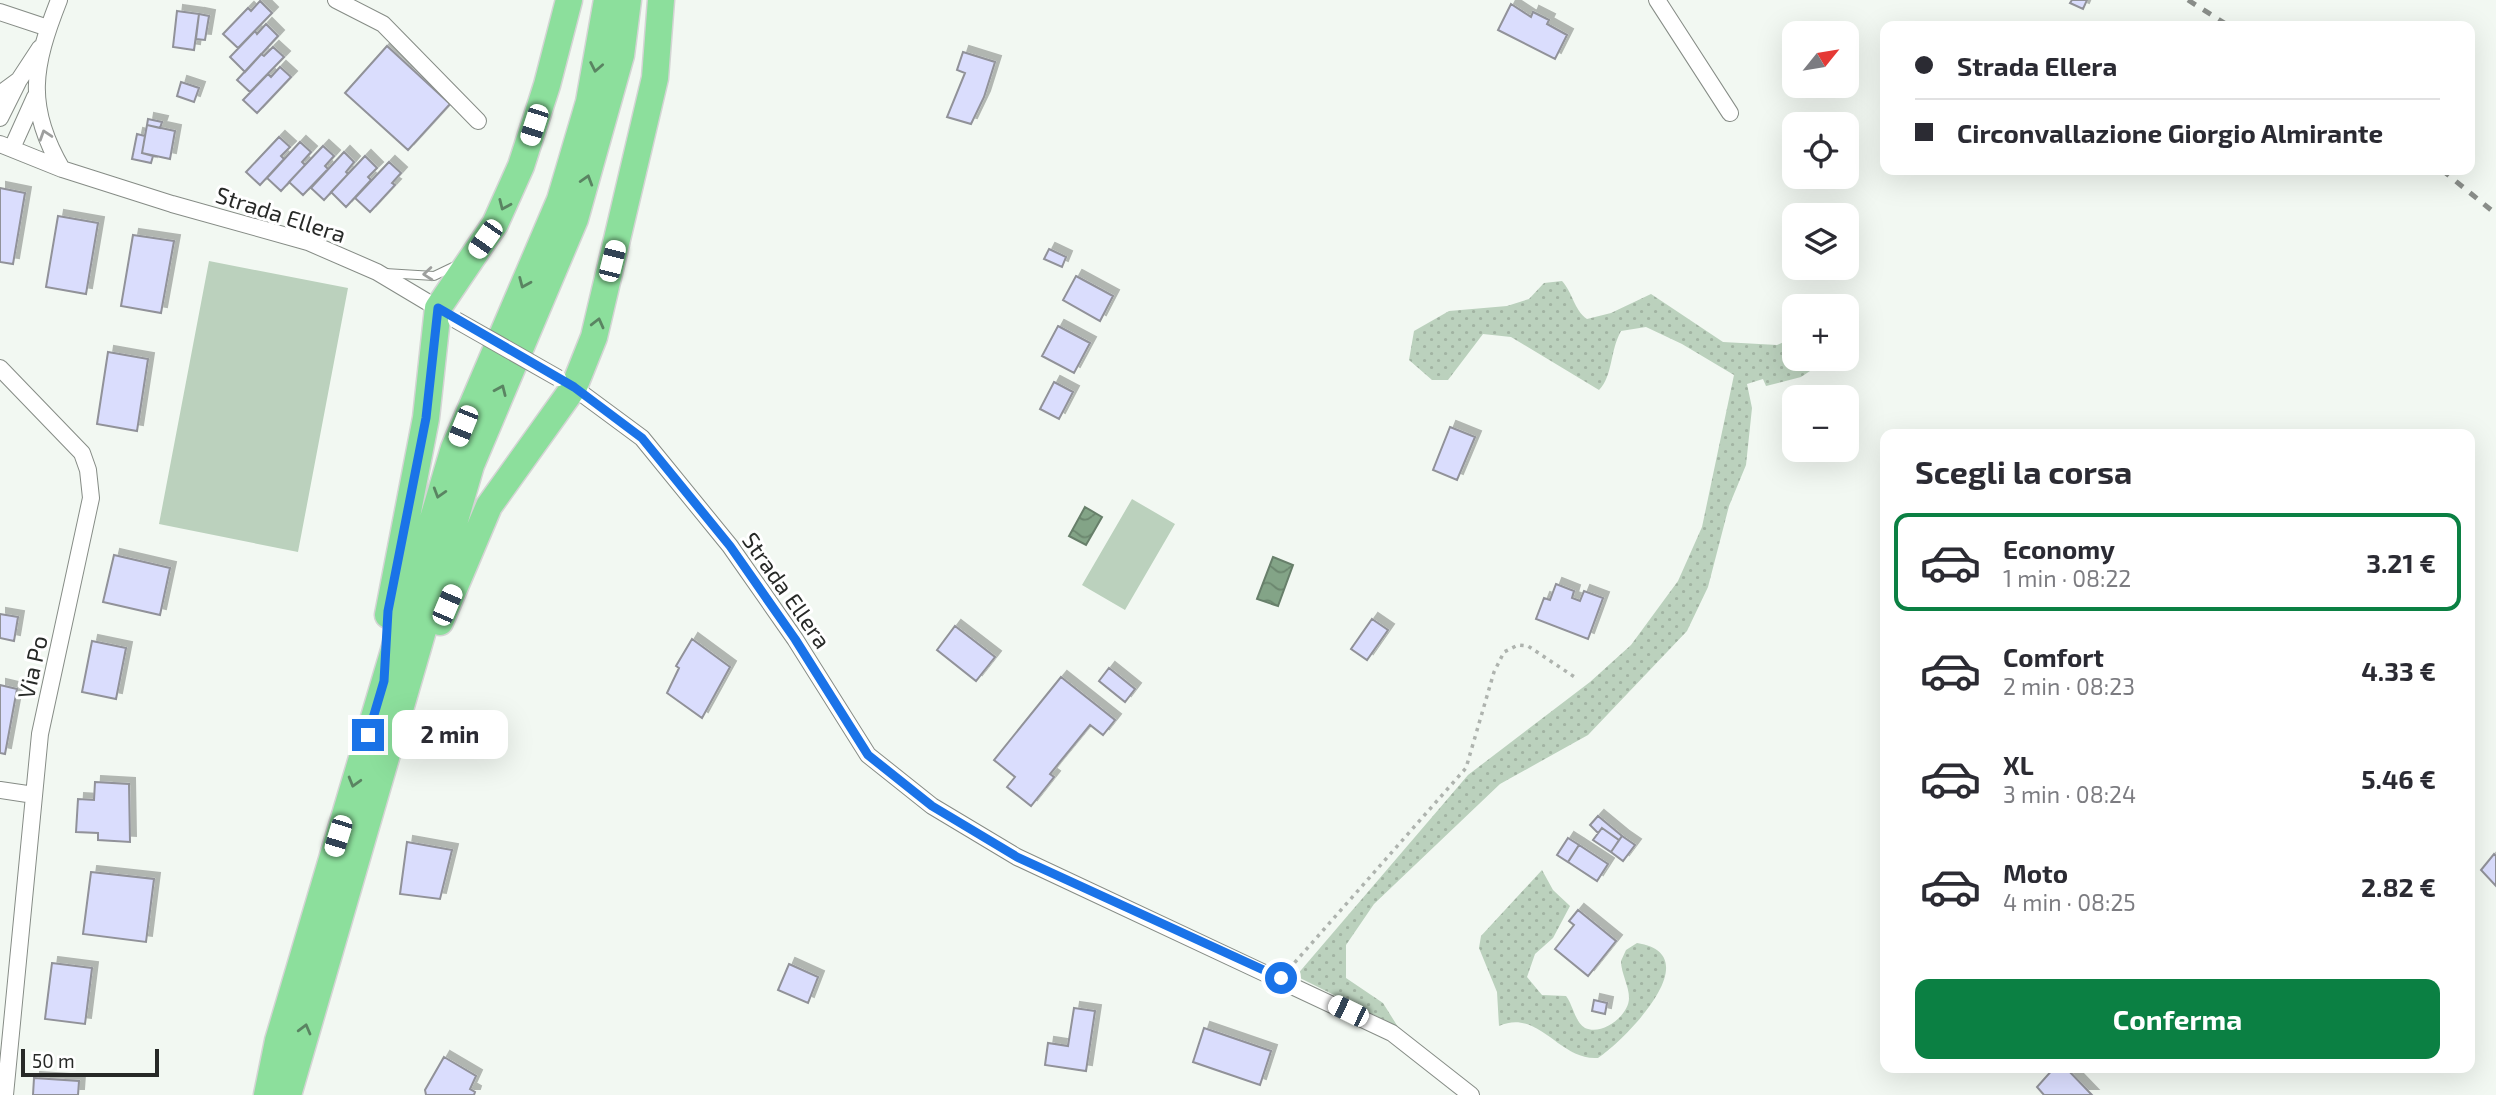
<!DOCTYPE html>
<html lang="it">
<head>
<meta charset="utf-8">
<style>
  body { margin:0; font-family:"Exo 2",sans-serif; background:#f2f2f3; color:#2b2b33; height:100vh; display:flex; flex-direction:column; font-size:26px; white-space:nowrap }
  * { box-sizing:border-box; margin:0 }
  p { font-size:23px; color:#7c7c81 }
  .icon { flex:none; width:38px; height:38px; fill:none; stroke:currentColor; stroke-width:2; stroke-linecap:round; stroke-linejoin:round }
  .map { position:relative; flex:1; overflow:hidden }
  .sheet { position:absolute; left:1880px; top:429px; width:595px; height:644px; display:flex; flex-direction:column; background:#fff; border-radius:14px; box-shadow:0 7px 28px #0002 }
  .sheet>* { flex:none }
  .top-card { position:absolute; left:1880px; top:21px; width:595px; height:154px; border-radius:14px; box-shadow:0 7px 28px #0002; display:grid; align-content:center; height:154px; padding:0 35px; background:#fff }
  .needle { width:46px; rotate:60deg }
  .controls { position:absolute; left:1782px; top:21px; display:grid; gap:14px }
  .controls a { display:grid; place-items:center; width:77px; height:77px; border-radius:14px; background:#fff; box-shadow:0 7px 28px #0002; font-size:35px }
  .scale { position:absolute; left:21px; bottom:18px; width:138px; box-sizing:border-box; padding-left:7px; border:4px solid #272927; border-top:0; font-size:19px; line-height:24px; white-space:nowrap; color:#272927; -webkit-text-stroke:5px #fff; paint-order:stroke }
  .end { position:absolute; width:32px; height:32px; margin:-16px; border:9px solid #1a73e8; background:#fff; box-shadow:0 0 0 4px #fff }
  .from { border-radius:50% }
  .bubble { position:absolute; height:49px; border-radius:14px; background:#fff; box-shadow:0 7px 28px #0002; font-size:23px; font-weight:700; line-height:49px; text-align:center }
  .car { position:absolute; width:21px; height:42px; margin:-21px -10px; border-radius:9px; box-shadow:0 0 5px 2px #0007; background:linear-gradient(#fff 24%,#345 0 40%,#fff 0 76%,#345 0 86%,#fff 0) }
  .top-card b { display:flex; align-items:center; gap:24px; height:66px; font-size:26px }
  .top-card b+b { border-top:2px solid #e1e1e2 }
  .top-card i { width:18px; height:18px; background:#2b2b33 }
  ul { padding:0; list-style:none }
  li { display:flex; align-items:center; gap:21px; height:98px; margin:0 14px 10px; padding:0 21px; border:4px solid transparent; border-radius:14px }
  li div { flex:1 }
  li b { display:block; font-size:26px }
  li em { font-style:normal; font-weight:700 }
  li.current { border-color:#0b8043 }
  li>.icon { width:63px; height:63px; stroke-width:1.5 }
  h2 { padding:0 35px; font-size:32px; line-height:84px }
  .action { display:flex; gap:14px; margin-top:auto; padding:14px 35px }
  .action a { flex:1; height:80px; border-radius:14px; background:#0b8043; color:#fff; font-size:28px; font-weight:700; line-height:80px; text-align:center }
  .map>svg:first-child { display:block }
  .grass { fill:url(#grass-dots) }
  .park { fill:#bbd1bd }
  .water { fill:url(#water-waves); stroke:#677f6a; stroke-width:2 }
  .building { fill:#daddfd; stroke:#919299; stroke-width:2; filter:url(#shadow) }
  .lines { fill:none; stroke-linecap:round; stroke-linejoin:round }
  .service-casing { stroke:#868c86; stroke-width:10 }
  .minor-casing { stroke:#868c86; stroke-width:18 }
  .trunk-casing { stroke:#d4d4d4; stroke-width:29 }
  .path { stroke:#aeb3ae; stroke-width:3.5; stroke-dasharray:3.5 5; stroke-linecap:butt }
  .service { stroke:#fff; stroke-width:8 }
  .minor { stroke:#fff; stroke-width:16 }
  .trunk { stroke:#8cdf9c; stroke-width:26 }
  .rail { stroke:#898d89; stroke-width:5; stroke-dasharray:9 9; stroke-linecap:butt }
  .minor-bridge-casing { stroke:#868c86; stroke-width:18; stroke-linecap:butt }
  .minor-bridge { stroke:#fff; stroke-width:16 }
  .oneway { stroke:#5a8462 }
  .oneway2 { stroke:#9e9f9e }
  .route { stroke:#1a73e8; stroke-width:9 }
  .labels { text-anchor:middle; dominant-baseline:central; stroke-width:6; stroke-linejoin:round; paint-order:stroke }
  .street-label { font-size:23px; fill:#272927; stroke:#fff }
</style>
</head>
<body>
<div class="map">
<svg width="2496" height="1095" viewBox="0 0 2496 1095">
  <defs>
    <pattern id="grass-dots" width="8" height="8" patternUnits="userSpaceOnUse" patternTransform="scale(1.75)"><rect width="8" height="8" fill="#bbd1bd"/><path d="M2 2h.1M6 6h.1" fill="none" stroke="#a1b3a2" stroke-width="1.8" stroke-linecap="round"/></pattern>
    <pattern id="water-waves" width="16" height="10" patternUnits="userSpaceOnUse" patternTransform="scale(1.75)"><rect width="16" height="10" fill="#83a487"/><path d="M0 5q4-4 8 0t8 0" fill="none" stroke="#6b866e"/></pattern>
    <filter id="shadow"><feDropShadow dx="6" dy="-6" stdDeviation="0" flood-color="#0004"/></filter>
  </defs>
  <rect width="100%" height="100%" fill="#f2f8f2"/>
  <!-- grass -->
  <path class="grass" d="M 1562,281 C 1573,293 1574,310 1587,319 L 1611,313 L 1651,294 L 1723,342 L 1777,345 L 1794,338 L 1794,359 L 1825,359 L 1825,361 L 1801,377 L 1766,386 L 1763,379 L 1747,384 L 1752,408 L 1746,465 L 1729,506 L 1708,587 L 1687,631 L 1588,735 L 1500,784 L 1374,904 L 1346,945 L 1346,978 L 1383,1003 L 1398,1027 L 1296,976 L 1468,775 L 1590,682 L 1631,645 L 1678,581 L 1702,527 L 1734,375 L 1682,344 L 1646,327 L 1621,331 C 1610,350 1613,376 1599,390 L 1511,337 L 1483,334 L 1448,380 L 1432,380 L 1409,360 L 1414,331 L 1449,311 L 1507,306 L 1529,299 L 1544,283 Z
    M 1542,870 L 1553,890 L 1570,906 L 1553,938 L 1535,954 L 1527,977 L 1542,995 L 1566,996 C 1573,1005 1575,1022 1585,1028 C 1603,1036 1629,1015 1629,998 C 1629,986 1621,973 1621,961 L 1626,950 L 1637,943 C 1710,954 1626,1039 1598,1058 C 1559,1061 1539,1008 1499,1026 L 1497,992 L 1479,948 L 1481,936 Z"/>
  <!-- park -->
  <path class="park" d="M 209,261 L 348,288 L 298,552 L 159,524 Z
    M 1132,499 L 1175,524 L 1125,610 L 1082,585 Z"/>
  <!-- water -->
  <path class="water" d="M 1085,507 L 1102,517 L 1086,545 L 1069,536 Z
    M 1273,557 L 1293,565 L 1278,606 L 1257,599 Z"/>
  <!-- building -->
  <path class="building" d="M 2072,0 L 2087,0 L 2083,9 L 2070,3 Z
    M 260,1 L 272,13 L 238,48 L 223,34 L 248,8 L 251,11 Z
    M 1511,4 L 1531,17 L 1533,12 L 1549,20 L 1547,24 L 1567,35 L 1555,59 L 1498,30 Z
    M 177,11 L 199,14 L 194,50 L 173,47 Z
    M 199,14 L 209,16 L 205,40 L 196,39 Z
    M 266,24 L 278,36 L 245,72 L 230,57 L 255,31 L 257,34 Z
    M 387,46 L 450,104 L 408,150 L 345,93 Z
    M 273,47 L 284,57 L 250,92 L 237,80 L 261,54 L 264,56 Z
    M 963,52 L 995,62 L 984,97 L 971,124 L 947,117 L 965,73 L 957,70 Z
    M 280,67 L 291,77 L 257,113 L 243,100 L 268,74 L 271,77 Z
    M 181,82 L 199,88 L 194,102 L 177,96 Z
    M 148,119 L 162,122 L 160,128 L 147,125 Z
    M 147,125 L 175,131 L 170,159 L 142,153 Z
    M 137,134 L 145,136 L 142,153 L 153,156 L 151,163 L 132,159 Z
    M 279,137 L 290,147 L 281,156 L 284,159 L 260,185 L 246,172 Z
    M 300,142 L 311,152 L 302,162 L 305,165 L 281,191 L 267,178 Z
    M 323,146 L 334,156 L 325,166 L 328,169 L 303,195 L 289,182 Z
    M 344,152 L 354,162 L 346,172 L 348,174 L 324,200 L 311,188 Z
    M 365,156 L 377,168 L 368,177 L 371,180 L 346,207 L 331,192 Z
    M 389,162 L 401,173 L 392,183 L 395,185 L 370,212 L 355,198 Z
    M 0,188 L 25,193 L 13,264 L 0,262 Z
    M 58,216 L 98,223 L 86,294 L 46,287 Z
    M 133,235 L 174,241 L 161,313 L 121,306 Z
    M 1049,249 L 1066,257 L 1062,267 L 1044,259 Z
    M 1076,276 L 1113,296 L 1100,321 L 1063,300 Z
    M 1058,326 L 1090,343 L 1074,373 L 1042,356 Z
    M 108,352 L 148,359 L 137,431 L 97,424 Z
    M 1054,382 L 1073,392 L 1059,419 L 1040,409 Z
    M 1450,427 L 1475,437 L 1457,480 L 1433,470 Z
    M 114,555 L 170,568 L 160,615 L 103,602 Z
    M 1556,584 L 1574,591 L 1572,598 L 1580,601 L 1584,591 L 1603,598 L 1588,639 L 1536,619 L 1544,598 L 1550,600 Z
    M 0,614 L 18,617 L 14,641 L 0,638 Z
    M 1372,619 L 1388,630 L 1367,660 L 1351,649 Z
    M 955,626 L 995,657 L 976,681 L 937,650 Z
    M 692,639 L 730,667 L 702,718 L 667,693 L 679,668 L 676,666 Z
    M 92,641 L 126,648 L 116,699 L 82,692 Z
    M 1109,668 L 1135,689 L 1125,702 L 1099,681 Z
    M 1061,677 L 1115,720 L 1103,735 L 1090,725 L 1050,774 L 1054,777 L 1031,806 L 1007,787 L 1015,777 L 994,760 Z
    M 0,685 L 17,689 L 5,754 L 0,753 Z
    M 95,782 L 129,784 L 130,842 L 98,840 L 98,833 L 76,832 L 78,799 L 94,800 Z
    M 1598,816 L 1622,836 L 1619,840 L 1602,828 L 1598,833 L 1590,825 Z
    M 1602,828 L 1619,840 L 1611,852 L 1593,840 Z
    M 1622,836 L 1635,845 L 1623,861 L 1611,852 Z
    M 1568,838 L 1579,845 L 1568,862 L 1557,855 Z
    M 407,842 L 452,850 L 440,899 L 400,894 Z
    M 1579,845 L 1608,864 L 1597,881 L 1568,862 Z
    M 2494,854 L 2496,856 L 2496,886 L 2481,870 Z
    M 91,872 L 154,879 L 146,942 L 83,934 Z
    M 1578,910 L 1616,941 L 1588,976 L 1555,949 L 1574,925 L 1569,921 Z
    M 52,963 L 92,968 L 85,1024 L 45,1019 Z
    M 789,964 L 818,977 L 808,1003 L 778,990 Z
    M 1594,1000 L 1607,1003 L 1605,1014 L 1592,1011 Z
    M 1074,1008 L 1095,1011 L 1086,1071 L 1045,1065 L 1048,1043 L 1068,1046 Z
    M 1204,1028 L 1271,1051 L 1260,1085 L 1193,1062 Z
    M 444,1057 L 476,1076 L 470,1089 L 475,1092 L 474,1095 L 426,1095 L 425,1090 Z
    M 2054,1068 L 2066,1068 L 2092,1095 L 2044,1095 L 2037,1087 Z
    M 34,1078 L 79,1081 L 78,1095 L 33,1095 Z"/>
  <g class="lines">
    <!-- service casing -->
    <g class="service-casing">
      <path id="service" d="M 385,273 L 434,276 L 457,265"/>
    </g>
    <!-- minor casing -->
    <g class="minor-casing">
      <path id="minor" d="M 59,0 C 33,66 25,106 62,169
        M 336,0 L 383,24 L 478,121
        M 1657,0 L 1730,113
        M 0,12 L 48,28
        M 0,94 L 19,80 L 40,48
        M 0,118 L 18,82
        M 0,144 L 62,169 L 172,204 L 308,242 L 377,272 L 444,312
        M 12,148 L 35,97
        M 0,368 L 82,453 L 88,470 L 91,498 L 40,734 L 5,1095
        M 569,384 L 642,438 L 730,546 L 795,639 L 868,755 L 932,806 L 1017,857 L 1392,1033 L 1471,1095
        M 0,790 L 34,795"/>
    </g>
    <!-- trunk casing -->
    <g class="trunk-casing">
      <path id="trunk" d="M 388,615 L 426,418 L 438,308 L 495,224 L 521,166 L 547,85 L 569,0
        M 440,622 L 489,506 L 574,387 L 594,337 L 655,78 L 661,0
        M 267,1095 L 278,1041 L 454,448 L 560,200 L 589,102 L 607,0
        M 288,1095 L 471,465 L 575,219 L 621,55 L 628,0"/>
    </g>
    <!-- path -->
    <path class="path" d="M 1289,969 L 1466,768 L 1494,672 L 1504,652 L 1518,645 L 1528,646 L 1576,678"/>
    <!-- service -->
    <use href="#service" class="service"/>
    <!-- minor -->
    <use href="#minor" class="minor"/>
    <!-- trunk -->
    <use href="#trunk" class="trunk"/>
    <!-- rail -->
    <path class="rail" d="M 2188,0 L 2229,26
      M 2442,170 L 2496,214"/>
    <!-- minor-bridge casing -->
    <g class="minor-bridge-casing">
      <path id="minor-bridge" d="M 456,320 L 558,378"/>
    </g>
    <!-- minor-bridge -->
    <use href="#minor-bridge" class="minor-bridge"/>
  </g>
  <!-- one-way arrows -->
  <defs><path id="oneway-chevron" d="M-2-3.5L2.5 0L-2 3.5" fill="none" stroke-width="1.6" stroke-linecap="round" stroke-linejoin="round" transform="scale(1.75)"/></defs>
  <g class="oneway">
    <use href="#oneway-chevron" transform="translate(596 67) rotate(101)"/>
    <use href="#oneway-chevron" transform="translate(587 180) rotate(-73)"/>
    <use href="#oneway-chevron" transform="translate(504 205) rotate(114)"/>
    <use href="#oneway-chevron" transform="translate(524 283) rotate(113)"/>
    <use href="#oneway-chevron" transform="translate(598 323) rotate(-76)"/>
    <use href="#oneway-chevron" transform="translate(501 390) rotate(-66)"/>
    <use href="#oneway-chevron" transform="translate(439 493) rotate(107)"/>
    <use href="#oneway-chevron" transform="translate(354 782) rotate(106)"/>
    <use href="#oneway-chevron" transform="translate(305 1029) rotate(-75)"/>
  </g>
  <g class="oneway2">
    <use href="#oneway-chevron" transform="translate(45 135) rotate(-108)"/>
    <use href="#oneway-chevron" transform="translate(428 274) rotate(175)"/>
  </g>
  <g class="lines">
    <!-- route -->
    <path class="route" d="M 368,735 L 384,681 L 388,611 L 426,418 L 438,308 L 574,387 L 642,438 L 730,546 L 795,639 L 868,755 L 932,806 L 1017,857 L 1281,978"/>
  </g>
  <g class="labels">
    <!-- street labels -->
    <g class="street-label">
      <text transform="translate(281 214) rotate(18)">Strada Ellera</text>
      <text transform="translate(787 590) rotate(55)">Strada Ellera</text>
      <text transform="translate(32 667) rotate(-77)">Via Po</text>
    </g>
  </g>
</svg>
<div class="controls">
<a><svg class="needle" viewBox="-14 -14 28 28"><path d="M0-13l5 13h-10z" fill="#e53935"/><path d="M0 13l5-13h-10z" fill="#7c7c81"/></svg></a>
<a><svg class="icon" aria-label="locate" viewBox="0 0 24 24"><circle cx="12" cy="12" r="6"/><path d="M12 2v4M12 18v4M2 12h4M18 12h4"/></svg></a>
<a><svg class="icon" aria-label="layers" viewBox="0 0 24 24"><path d="M12 4l9 5-9 5-9-5zM3 14l9 5 9-5"/></svg></a>
<a>+</a>
<a>−</a>
</div>
<div class="scale">50 m</div>
<i class="end from" style="left:1281px;top:978px"></i>
<i class="end" style="left:368px;top:735px"></i>
<div class="bubble" style="left:392px;top:710px;width:116px">2 min</div>
<i class="car" style="left:534px;top:125px;rotate:198deg"></i>
<i class="car" style="left:485px;top:239px;rotate:215deg"></i>
<i class="car" style="left:612px;top:261px;rotate:14deg"></i>
<i class="car" style="left:463px;top:426px;rotate:202deg"></i>
<i class="car" style="left:447px;top:605px;rotate:23deg"></i>
<i class="car" style="left:338px;top:836px;rotate:197deg"></i>
<i class="car" style="left:1348px;top:1011px;rotate:296deg"></i>
<div class="top-card">
<b><i class="from"></i>Strada Ellera</b>
<b><i></i>Circonvallazione Giorgio Almirante</b>
</div>
<section class="sheet">
<h2>Scegli la corsa</h2>
<ul>
<li class="current"><svg class="icon" aria-label="car" viewBox="0 0 24 24"><path d="M5 17H2v-5l4-1 3-4h7l3 4 3 1v5h-3M9 17h6M6 11h13"/><circle cx="7" cy="17" r="2"/><circle cx="17" cy="17" r="2"/></svg><div><b>Economy</b><p>1 min · 08:22</p></div><em>3.21 €</em></li>
<li><svg class="icon" aria-label="car" viewBox="0 0 24 24"><path d="M5 17H2v-5l4-1 3-4h7l3 4 3 1v5h-3M9 17h6M6 11h13"/><circle cx="7" cy="17" r="2"/><circle cx="17" cy="17" r="2"/></svg><div><b>Comfort</b><p>2 min · 08:23</p></div><em>4.33 €</em></li>
<li><svg class="icon" aria-label="car" viewBox="0 0 24 24"><path d="M5 17H2v-5l4-1 3-4h7l3 4 3 1v5h-3M9 17h6M6 11h13"/><circle cx="7" cy="17" r="2"/><circle cx="17" cy="17" r="2"/></svg><div><b>XL</b><p>3 min · 08:24</p></div><em>5.46 €</em></li>
<li><svg class="icon" aria-label="car" viewBox="0 0 24 24"><path d="M5 17H2v-5l4-1 3-4h7l3 4 3 1v5h-3M9 17h6M6 11h13"/><circle cx="7" cy="17" r="2"/><circle cx="17" cy="17" r="2"/></svg><div><b>Moto</b><p>4 min · 08:25</p></div><em>2.82 €</em></li>
</ul>
<div class="action"><a>Conferma</a></div>
</section>
</div>
</body>
</html>
